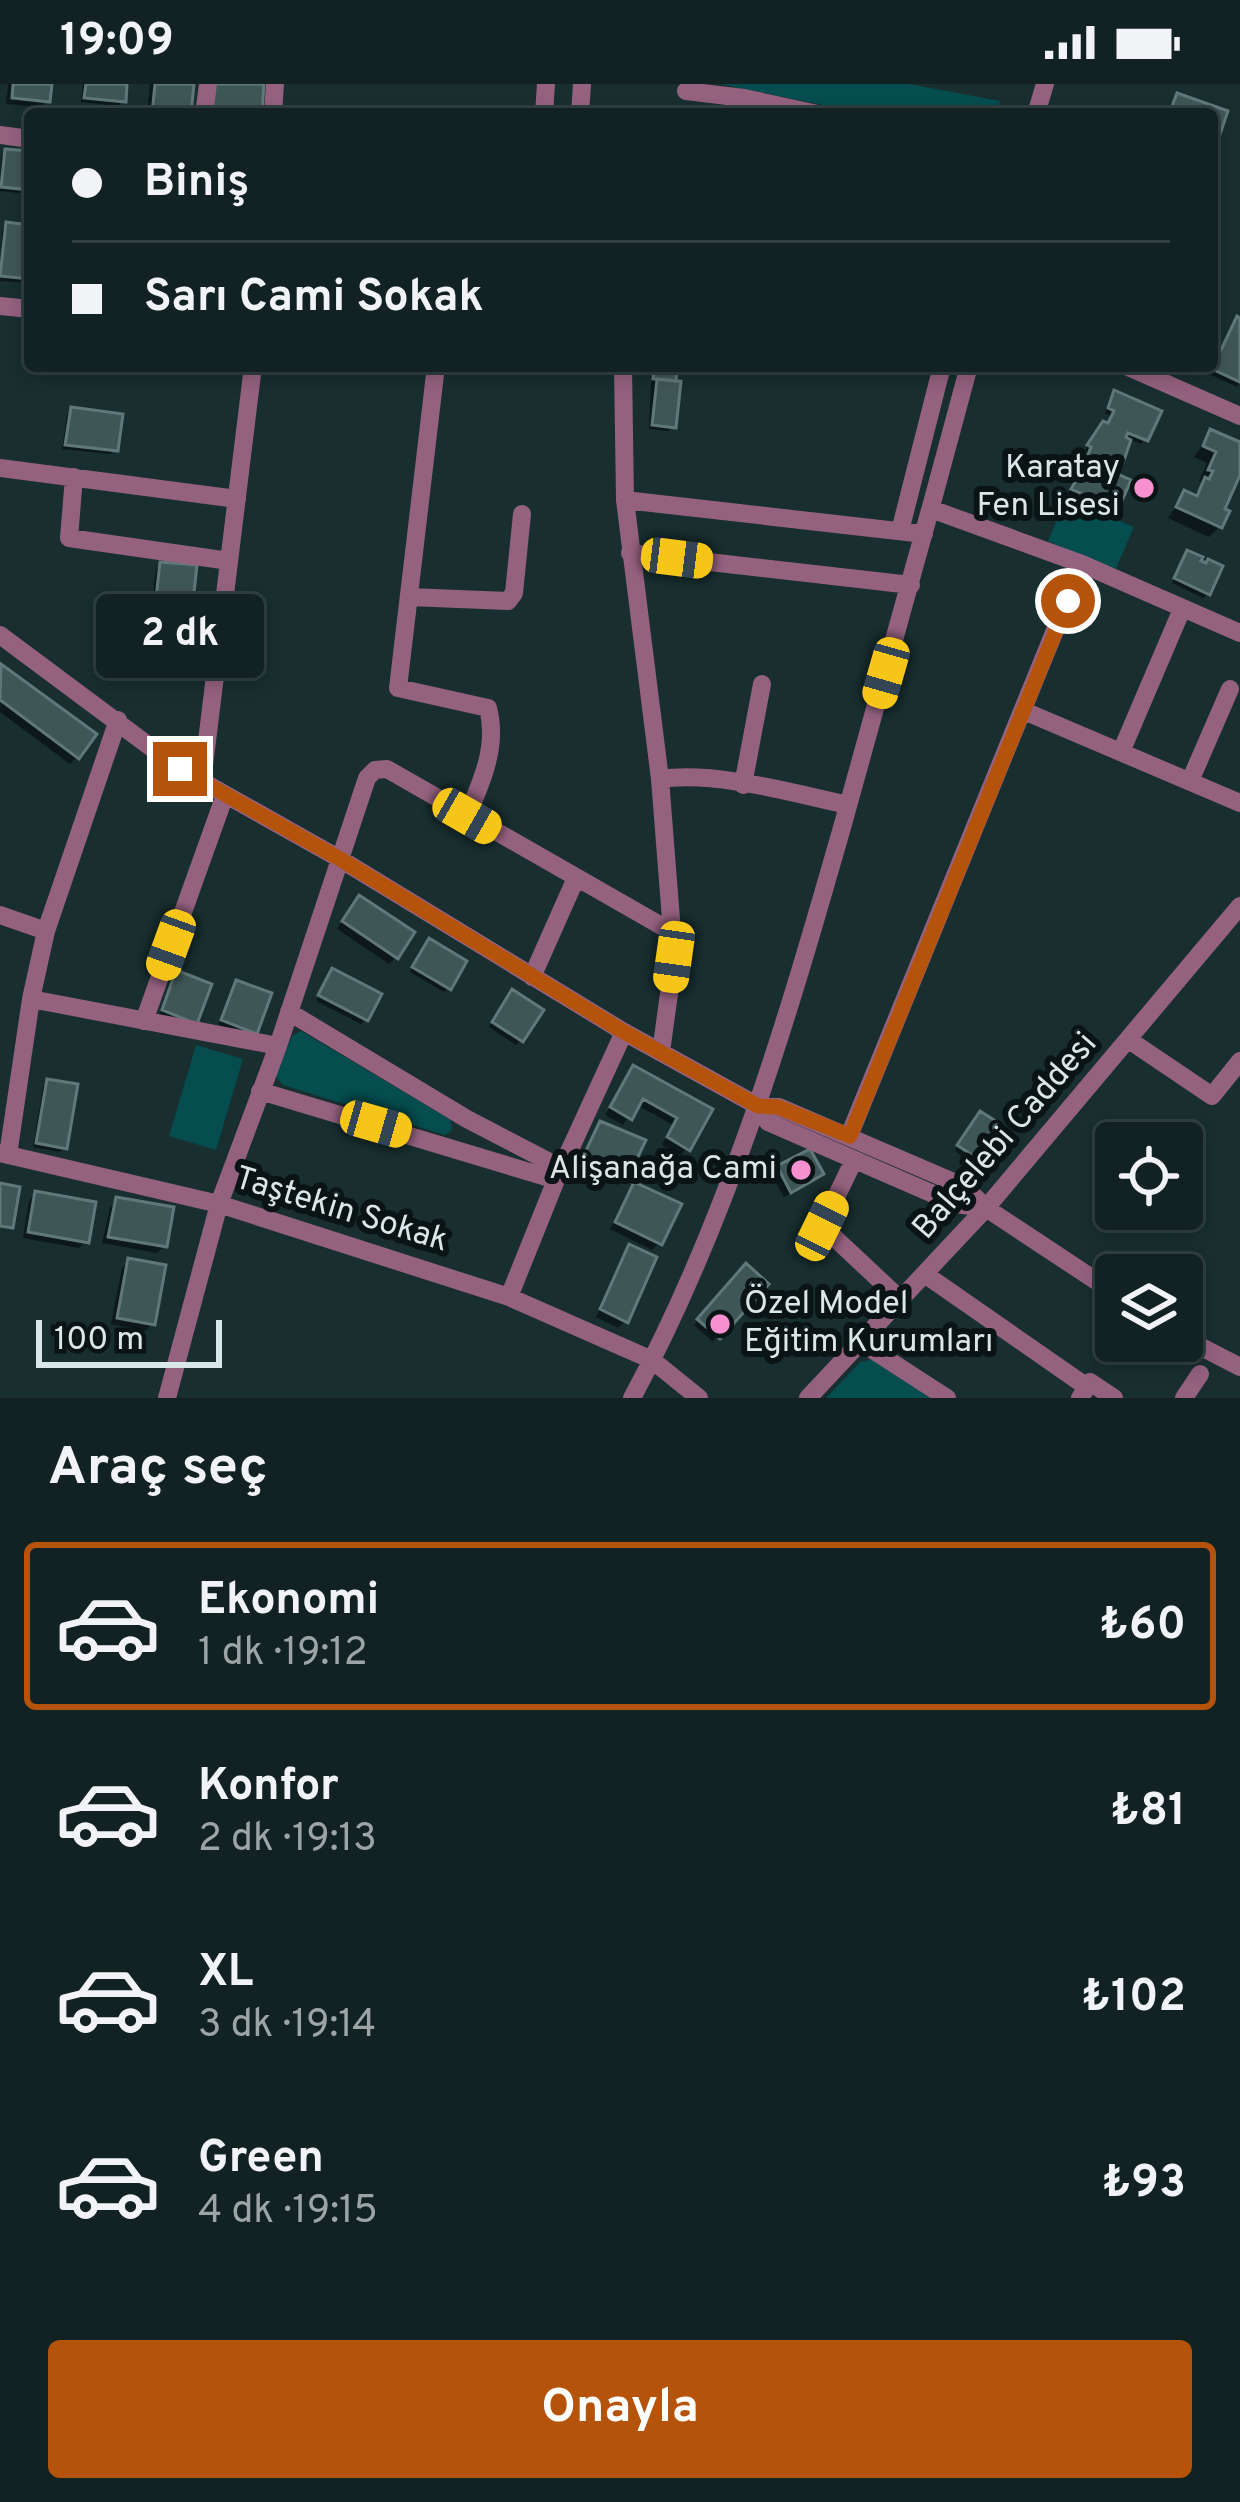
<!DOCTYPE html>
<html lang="tr">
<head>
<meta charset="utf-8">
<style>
  body { margin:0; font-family:Overpass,sans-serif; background:#1b2a2b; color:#f1f3f6; height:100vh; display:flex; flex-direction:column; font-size:45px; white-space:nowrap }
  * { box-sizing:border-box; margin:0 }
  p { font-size:39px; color:#9ca4a6 }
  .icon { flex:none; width:66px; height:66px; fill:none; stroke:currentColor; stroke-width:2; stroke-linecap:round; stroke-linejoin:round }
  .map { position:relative; height:1314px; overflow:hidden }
  .details { display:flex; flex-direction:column; background:#122223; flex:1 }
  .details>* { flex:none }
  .hud { position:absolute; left:24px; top:24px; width:1194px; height:264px; border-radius:12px; box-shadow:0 6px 18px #0003,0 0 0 3px #313f41; display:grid; align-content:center; height:264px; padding:0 48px; background:#122223 }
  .buttons { position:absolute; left:1095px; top:1038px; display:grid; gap:24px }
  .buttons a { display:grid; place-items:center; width:108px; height:108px; border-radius:12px; background:#122223; box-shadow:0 6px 18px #0003,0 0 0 3px #313f41; font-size:60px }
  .scale { position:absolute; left:36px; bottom:30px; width:186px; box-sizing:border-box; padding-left:12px; border:6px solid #dae7e8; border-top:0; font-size:33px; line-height:42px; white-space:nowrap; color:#dae7e8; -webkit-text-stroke:9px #0b1415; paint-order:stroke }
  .end { position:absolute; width:54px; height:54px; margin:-27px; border:15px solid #b45309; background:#fff; box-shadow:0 0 0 6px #fff }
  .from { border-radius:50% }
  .bubble { position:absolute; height:84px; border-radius:12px; background:#122223; box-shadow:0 6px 18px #0003,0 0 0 3px #313f41; font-size:39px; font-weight:700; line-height:84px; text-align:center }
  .car { position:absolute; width:36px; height:72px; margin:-36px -18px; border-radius:15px; box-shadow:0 0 9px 3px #0007; background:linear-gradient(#f5c518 24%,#345 0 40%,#f5c518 0 76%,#345 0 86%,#f5c518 0) }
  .hud b { display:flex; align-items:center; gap:42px; height:114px; font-size:45px }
  .hud b+b { border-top:3px solid #313f41 }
  .hud i { width:30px; height:30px; background:#f1f3f6 }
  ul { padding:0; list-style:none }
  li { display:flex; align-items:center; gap:36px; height:168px; margin:0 24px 18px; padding:0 24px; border:6px solid transparent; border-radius:12px }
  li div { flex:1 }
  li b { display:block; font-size:45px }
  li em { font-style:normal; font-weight:700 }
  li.current { border-color:#b45309 }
  li>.icon { width:108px; height:108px; stroke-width:1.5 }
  h2 { padding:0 48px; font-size:54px; line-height:144px }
  .button { display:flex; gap:24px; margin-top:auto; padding:24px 48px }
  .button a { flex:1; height:138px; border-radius:12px; background:#b45309; color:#fff; font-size:48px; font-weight:700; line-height:138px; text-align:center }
  .status { display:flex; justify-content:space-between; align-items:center; height:84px; padding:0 60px; background:#122223; direction:ltr }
  .status svg { height:33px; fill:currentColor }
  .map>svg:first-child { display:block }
  .green { fill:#054d4f }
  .shadow { fill:#0007 }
  .building { fill:#3f5657; stroke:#607879; stroke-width:3 }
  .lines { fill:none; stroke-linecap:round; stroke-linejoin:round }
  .minor { stroke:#94617f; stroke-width:18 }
  .route { stroke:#b45309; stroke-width:15 }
  .poi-dot { fill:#f690cf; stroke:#0b1415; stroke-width:4.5 }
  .labels { text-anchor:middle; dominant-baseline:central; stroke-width:12; stroke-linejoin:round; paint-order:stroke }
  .poi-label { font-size:33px; fill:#dae7e8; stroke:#0b1415; text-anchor:end }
  .street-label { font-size:33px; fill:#dae7e8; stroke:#0b1415 }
</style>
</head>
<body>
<div class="status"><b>19:09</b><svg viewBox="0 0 49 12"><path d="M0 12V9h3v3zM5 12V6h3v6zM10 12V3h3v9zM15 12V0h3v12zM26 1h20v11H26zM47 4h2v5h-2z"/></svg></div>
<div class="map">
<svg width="1240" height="1314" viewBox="0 0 1240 1314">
  <rect width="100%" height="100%" fill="#182e2f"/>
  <!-- green -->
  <path class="green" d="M 720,0 L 909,0 L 1000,17 L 996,30 L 867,30 Z
    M 1066,414 L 1134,443 L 1115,487 L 1048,457 Z
    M 301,947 L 451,1036 L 452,1046 L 445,1051 L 283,1001 L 275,992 L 292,952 Z
    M 196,961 L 243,975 L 216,1066 L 169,1052 Z
    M 877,1274 L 938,1314 L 826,1314 L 860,1278 Z"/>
  <!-- shadow -->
  <path class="shadow" d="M 8,0 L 49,0 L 47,16 L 40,23 L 6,20 Z
    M 83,0 L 124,0 L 123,17 L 118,22 L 81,18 Z
    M 150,0 L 191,0 L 188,30 L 147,30 Z
    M 6,68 L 30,70 L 30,110 L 0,107 L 1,73 Z
    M 7,141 L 30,144 L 30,199 L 0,197 L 2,146 Z
    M 1237,236 L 1240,299 L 1237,303 L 1209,290 Z
    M 652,282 L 676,282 L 673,343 L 668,347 L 649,345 Z
    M 1115,309 L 1145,356 L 1141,360 L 1128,355 L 1107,388 L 1115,425 L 1110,429 L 1068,410 L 1075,397 L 1084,394 L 1089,383 L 1083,381 L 1089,368 L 1085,367 L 1098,345 L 1107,342 L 1111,332 L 1105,329 Z
    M 72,326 L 115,366 L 110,370 L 62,365 L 67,331 Z
    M 1211,348 L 1240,361 L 1240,387 L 1221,427 L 1220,442 L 1209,453 L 1168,434 L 1185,410 L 1193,413 L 1204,399 L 1199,397 L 1207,379 L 1194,373 Z
    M 1188,469 L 1208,509 L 1203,514 L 1172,499 Z
    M 161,481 L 188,534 L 184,539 L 150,536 L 156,485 Z
    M 2,584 L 77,673 L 70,680 L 0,628 Z
    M 353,822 L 396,873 L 389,880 L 337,845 Z
    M 425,863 L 449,904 L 444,908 L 410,888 Z
    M 177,890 L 195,938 L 159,931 Z
    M 328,892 L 366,935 L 361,940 L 316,917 Z
    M 237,899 L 268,911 L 250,953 L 218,941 Z
    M 508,914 L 521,956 L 516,961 L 489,943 Z
    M 634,984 L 709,1027 L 681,1072 L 662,1061 L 673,1041 L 637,1021 L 623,1041 L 605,1031 Z
    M 48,998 L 65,1063 L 60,1068 L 33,1063 L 43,1003 Z
    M 975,1035 L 980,1076 L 975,1081 L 955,1067 Z
    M 601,1040 L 625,1094 L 618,1101 L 578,1082 Z
    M 779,1085 L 821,1090 L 784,1113 L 772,1092 Z
    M 634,1101 L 659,1159 L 652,1166 L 610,1145 Z
    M 36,1110 L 86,1157 L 79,1164 L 23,1154 L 29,1117 Z
    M 117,1116 L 164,1162 L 157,1169 L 102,1159 L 110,1124 Z
    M 630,1163 L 625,1237 L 618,1244 L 596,1233 L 623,1170 Z
    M 129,1177 L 152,1240 L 145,1247 L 111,1240 L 122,1184 Z
    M 746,1183 L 765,1200 L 713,1258 L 694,1241 Z"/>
  <!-- building -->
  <path class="building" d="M 13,0 L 52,0 L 50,18 L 12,14 Z
    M 86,0 L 127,0 L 126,18 L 84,14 Z
    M 155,0 L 194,0 L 191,30 L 152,30 Z
    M 211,0 L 264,0 L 262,30 L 210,30 Z
    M 1177,9 L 1228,27 L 1217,59 L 1212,58 L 1212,30 L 1169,30 Z
    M 726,21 L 776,30 L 724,30 Z
    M 5,65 L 30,67 L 30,106 L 1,103 Z
    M 6,138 L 30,141 L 30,195 L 0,192 Z
    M 1237,232 L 1240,234 L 1240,298 L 1212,285 Z
    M 654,282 L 677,282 L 676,297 L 653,295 Z
    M 657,295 L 681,297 L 676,344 L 652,341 Z
    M 1114,306 L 1162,327 L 1148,357 L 1128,349 L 1126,353 L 1131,356 L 1123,379 L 1111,387 L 1131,396 L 1118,426 L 1071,405 L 1080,389 L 1086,391 L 1091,378 L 1086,376 L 1091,363 L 1087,361 L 1103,337 L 1108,339 L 1114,327 L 1108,324 Z
    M 71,323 L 123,330 L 118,367 L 65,361 Z
    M 1210,345 L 1240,358 L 1240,391 L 1225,425 L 1230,427 L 1222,444 L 1176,423 L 1184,406 L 1197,412 L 1205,393 L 1209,395 L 1213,387 L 1208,386 L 1216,368 L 1203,362 Z
    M 1187,466 L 1203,473 L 1201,477 L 1206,479 L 1208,475 L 1223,482 L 1210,511 L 1174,494 Z
    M 160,478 L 197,481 L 191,536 L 154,532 Z
    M 1,580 L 97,650 L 79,675 L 0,616 Z
    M 359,811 L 415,848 L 398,875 L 342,837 Z
    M 429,854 L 467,877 L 451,906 L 412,883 Z
    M 332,884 L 382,910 L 368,937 L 318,911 Z
    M 176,886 L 212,900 L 197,940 L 162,926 Z
    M 236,896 L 272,909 L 257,950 L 221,936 Z
    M 512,905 L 544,926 L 523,958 L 492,938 Z
    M 633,981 L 713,1025 L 690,1067 L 667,1053 L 677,1034 L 643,1015 L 632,1036 L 610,1023 Z
    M 47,995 L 78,1000 L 67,1065 L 36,1059 Z
    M 980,1027 L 1005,1043 L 982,1078 L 957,1061 Z
    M 600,1037 L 646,1056 L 627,1096 L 582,1075 Z
    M 810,1065 L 824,1090 L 791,1109 L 777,1082 Z
    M 634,1098 L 682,1120 L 662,1161 L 615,1138 Z
    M 0,1099 L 20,1103 L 13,1144 L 0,1142 Z
    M 35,1107 L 96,1118 L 89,1159 L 28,1148 Z
    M 116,1113 L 174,1123 L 167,1163 L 108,1153 Z
    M 629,1160 L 657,1173 L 628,1239 L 600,1225 Z
    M 128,1174 L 166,1181 L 155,1241 L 117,1234 Z
    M 746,1179 L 769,1200 L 720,1255 L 697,1235 Z"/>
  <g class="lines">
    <!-- minor -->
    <path class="minor" d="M 686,7 L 744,14 L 818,30
      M 204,30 L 208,0
      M 273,30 L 275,0
      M 544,30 L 546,0
      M 580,30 L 582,0
      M 1036,30 L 1045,0
      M 0,51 L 30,55
      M 0,222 L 30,225
      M 436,282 L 398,604 L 488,624 C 498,662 482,697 467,732
      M 1126,282 L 1240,332
      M 0,384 L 237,415
      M 74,393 L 69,454 L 229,477
      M 625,416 L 924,450
      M 931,425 L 1082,480 L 1240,549
      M 900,447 L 942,282
      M 630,469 L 911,501
      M 409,513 L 508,517 L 514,509 L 522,430
      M 0,551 L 180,685 L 340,775 L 624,948 L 758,1022 L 779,1023 L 965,1103 L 986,1124 L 1116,1210
      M 1024,627 L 1240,719
      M 1121,668 L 1182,525
      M 660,695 C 717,687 792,709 848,721
      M 1190,697 L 1230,605
      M 202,698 L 253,282
      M 743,701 L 762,600
      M 0,831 L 46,847
      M 532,893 L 576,794
      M 31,915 L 278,962
      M 289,928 L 467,1035 L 561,1084
      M 144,937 L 225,711
      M 1129,956 L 1212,1012 L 1240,977
      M 661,968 L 674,873 L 672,848
      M 260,1007 L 556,1096
      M 758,1022 L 768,1038 L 956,1120 L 986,1124
      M 849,1052 L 1082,480
      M 0,1069 L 219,1120 L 509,1213 L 652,1276 L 699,1314
      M 8,1071 L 31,915 L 46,847 L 118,636
      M 854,1076 L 822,1142 L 901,1216
      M 926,1191 L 1087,1303 L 1080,1314
      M 509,1213 L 556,1096 L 624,948
      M 1182,1253 L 1240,1283
      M 862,1259 L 947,1314
      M 1087,1303 L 1090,1298 L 1114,1314
      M 167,1314 L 219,1120 L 278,962 L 367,694 L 375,686 L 387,685 L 672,848 L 660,695 L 625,416 L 623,282
      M 632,1314 C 729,1134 787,936 843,740 C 886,588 928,435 969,282
      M 808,1314 L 986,1124 L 1240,822
      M 1184,1314 L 1200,1290"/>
  </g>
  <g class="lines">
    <!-- route -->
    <path class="route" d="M 180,685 L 340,775 L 624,948 L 758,1022 L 778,1023 L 850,1052 L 1068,517"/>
  </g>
  <!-- markers -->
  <g class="poi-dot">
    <circle cx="1144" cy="404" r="12"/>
    <circle cx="801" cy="1086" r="12"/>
    <circle cx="720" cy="1240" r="12"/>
  </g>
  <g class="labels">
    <!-- poi labels -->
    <g class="poi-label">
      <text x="1120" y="385">Karatay<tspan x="1120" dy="38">Fen Lisesi</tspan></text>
      <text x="777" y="1086">Alişanağa Cami</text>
      <text x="744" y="1221" text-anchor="start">Özel Model<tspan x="744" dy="38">Eğitim Kurumları</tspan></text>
    </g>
    <!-- street labels -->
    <g class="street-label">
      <text transform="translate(1006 1053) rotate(-49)">Balçelebi Caddesi</text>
      <text transform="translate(341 1127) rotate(17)">Taştekin Sokak</text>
    </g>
  </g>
</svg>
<div class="buttons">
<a><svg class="icon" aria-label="locate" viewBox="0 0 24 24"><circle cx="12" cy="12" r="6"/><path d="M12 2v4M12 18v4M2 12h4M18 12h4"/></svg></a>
<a><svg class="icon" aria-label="layers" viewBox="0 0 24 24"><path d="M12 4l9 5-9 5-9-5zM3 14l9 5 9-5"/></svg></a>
</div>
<div class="scale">100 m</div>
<i class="end from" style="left:1068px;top:517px"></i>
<i class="end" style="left:180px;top:685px"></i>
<div class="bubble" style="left:96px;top:510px;width:168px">2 dk</div>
<i class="car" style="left:677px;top:474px;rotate:97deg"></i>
<i class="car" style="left:886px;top:589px;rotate:196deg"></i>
<i class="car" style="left:467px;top:732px;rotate:120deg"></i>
<i class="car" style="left:171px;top:861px;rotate:200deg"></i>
<i class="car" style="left:674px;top:873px;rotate:188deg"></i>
<i class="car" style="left:376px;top:1040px;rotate:106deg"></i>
<i class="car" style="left:822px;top:1142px;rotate:26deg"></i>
<div class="hud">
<b><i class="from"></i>Biniş</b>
<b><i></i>Sarı Cami Sokak</b>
</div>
</div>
<section class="details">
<h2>Araç seç</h2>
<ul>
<li class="current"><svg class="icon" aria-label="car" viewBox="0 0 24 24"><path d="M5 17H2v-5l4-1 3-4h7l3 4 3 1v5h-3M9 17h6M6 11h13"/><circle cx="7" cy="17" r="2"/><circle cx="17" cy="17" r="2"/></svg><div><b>Ekonomi</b><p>1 dk · 19:12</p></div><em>₺60</em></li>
<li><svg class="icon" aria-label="car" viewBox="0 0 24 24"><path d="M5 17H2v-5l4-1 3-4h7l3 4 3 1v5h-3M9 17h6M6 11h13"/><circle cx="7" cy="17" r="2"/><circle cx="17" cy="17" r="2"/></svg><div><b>Konfor</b><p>2 dk · 19:13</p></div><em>₺81</em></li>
<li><svg class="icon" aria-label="car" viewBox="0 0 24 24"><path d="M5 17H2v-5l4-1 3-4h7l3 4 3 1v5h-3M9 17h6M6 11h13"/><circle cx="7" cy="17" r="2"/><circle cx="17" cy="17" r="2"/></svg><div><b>XL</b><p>3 dk · 19:14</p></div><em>₺102</em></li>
<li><svg class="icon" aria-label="car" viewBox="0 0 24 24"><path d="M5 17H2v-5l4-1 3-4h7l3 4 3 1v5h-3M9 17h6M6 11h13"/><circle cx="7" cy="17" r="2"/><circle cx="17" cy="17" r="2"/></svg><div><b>Green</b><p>4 dk · 19:15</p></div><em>₺93</em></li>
</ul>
<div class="button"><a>Onayla</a></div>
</section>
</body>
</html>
